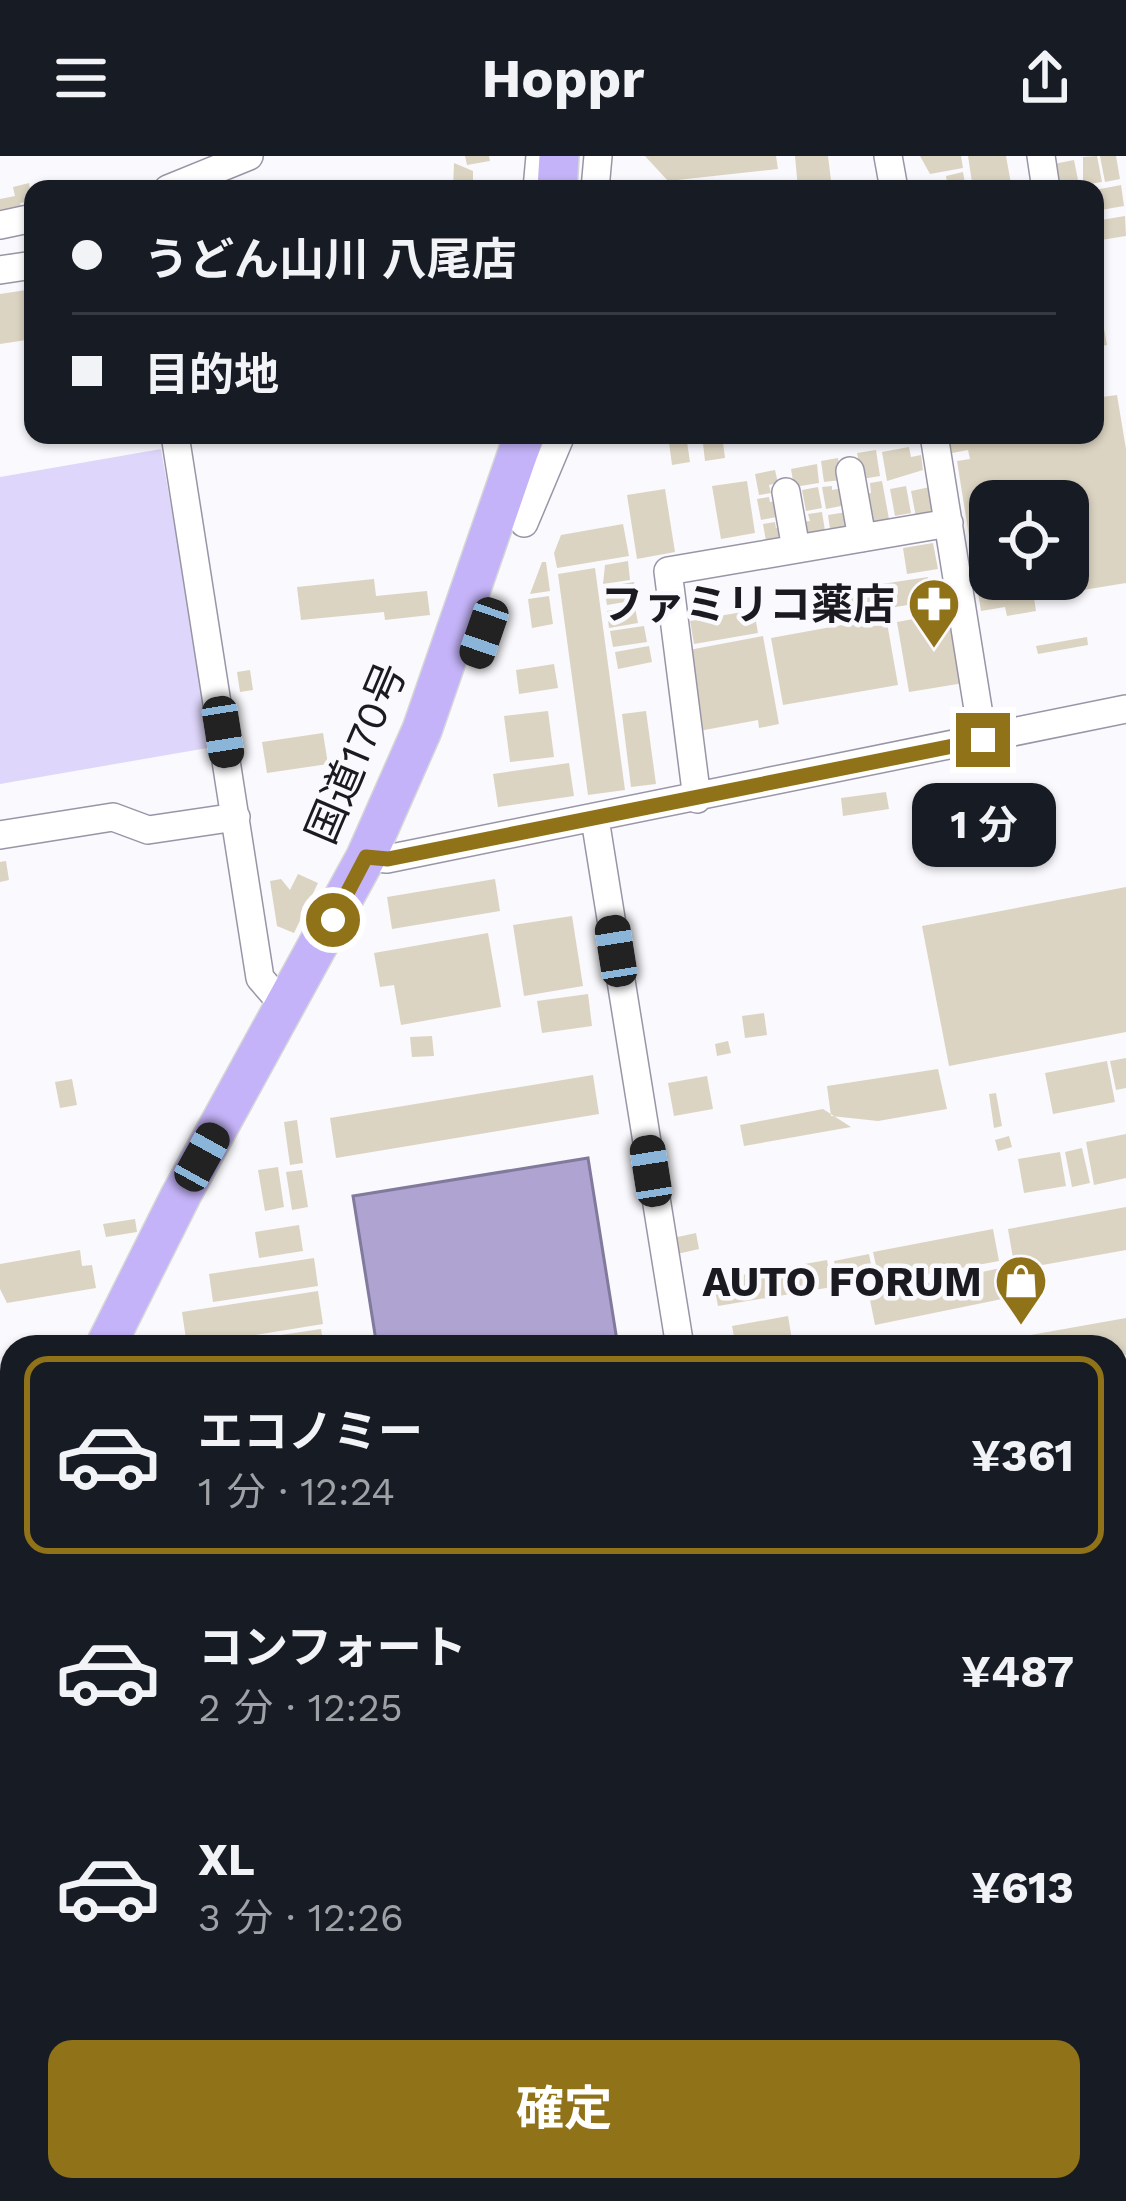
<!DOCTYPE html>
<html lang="ja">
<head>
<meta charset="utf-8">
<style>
  body { margin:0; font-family:"Work Sans","Noto Sans JP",sans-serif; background:#242831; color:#f1f3f6; height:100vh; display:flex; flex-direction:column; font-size:45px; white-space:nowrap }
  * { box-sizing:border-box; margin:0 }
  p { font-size:39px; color:#9ea1a6 }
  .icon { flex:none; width:66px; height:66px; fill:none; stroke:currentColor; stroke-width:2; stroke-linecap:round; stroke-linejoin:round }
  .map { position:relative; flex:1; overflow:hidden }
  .drawer { position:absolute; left:0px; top:1179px; width:1128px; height:867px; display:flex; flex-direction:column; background:#171b24; border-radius:36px 36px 0 0; box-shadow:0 3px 9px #0004 }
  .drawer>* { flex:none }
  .top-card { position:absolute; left:24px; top:24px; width:1080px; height:264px; border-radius:24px; box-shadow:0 3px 9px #0004; display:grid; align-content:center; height:264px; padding:0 48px; background:#171b24 }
  .fabs { position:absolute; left:969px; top:324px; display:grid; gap:24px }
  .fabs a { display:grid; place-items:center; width:120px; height:120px; border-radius:24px; background:#171b24; box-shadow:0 3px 9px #0004; font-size:60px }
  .end { position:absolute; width:54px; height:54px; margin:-27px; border:15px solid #907318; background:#fff; box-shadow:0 0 0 6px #fff }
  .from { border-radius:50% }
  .bubble { position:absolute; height:84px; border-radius:24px; background:#171b24; box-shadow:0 3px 9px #0004; font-size:39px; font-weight:700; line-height:84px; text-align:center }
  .car { position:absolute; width:36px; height:72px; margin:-36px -18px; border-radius:15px; box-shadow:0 0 9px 3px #0007; background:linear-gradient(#222 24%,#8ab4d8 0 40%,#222 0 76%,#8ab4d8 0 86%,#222 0) }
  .top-card b { display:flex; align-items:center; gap:42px; height:114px; font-size:45px }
  .top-card b+b { border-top:3px solid #363941 }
  .top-card i { width:30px; height:30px; background:#f1f3f6 }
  ul { padding:21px 0 0; list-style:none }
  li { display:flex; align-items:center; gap:36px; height:198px; margin:0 24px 18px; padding:0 24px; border:6px solid transparent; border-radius:24px }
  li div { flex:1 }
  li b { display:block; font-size:45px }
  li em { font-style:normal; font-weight:700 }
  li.active { border-color:#907318 }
  li>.icon { width:108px; height:108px; stroke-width:1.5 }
  .cta { display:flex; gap:24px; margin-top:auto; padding:24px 48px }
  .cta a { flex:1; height:138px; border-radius:24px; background:#907318; color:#fff; font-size:48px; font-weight:700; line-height:138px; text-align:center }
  header { display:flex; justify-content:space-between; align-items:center; height:156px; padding:0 48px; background:#171b24; font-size:54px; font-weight:700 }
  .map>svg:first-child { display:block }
  .built { fill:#efedf8 }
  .green { fill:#dfd7fb }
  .water { fill:#aea3d1; stroke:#827a9c; stroke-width:3 }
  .building { fill:#dcd4c2; fill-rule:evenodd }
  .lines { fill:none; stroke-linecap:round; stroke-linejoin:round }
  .minor-casing { stroke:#9995a7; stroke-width:30 }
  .major-casing { stroke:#d6d6d7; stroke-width:36 }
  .highway-casing { stroke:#d6d6d7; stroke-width:42 }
  .minor { stroke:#fff; stroke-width:27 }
  .major { stroke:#dcd1fb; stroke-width:33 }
  .highway { stroke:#c4b3f8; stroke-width:39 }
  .route { stroke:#907318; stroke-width:15 }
  .labels { text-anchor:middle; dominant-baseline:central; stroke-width:9; stroke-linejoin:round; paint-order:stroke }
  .poi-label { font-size:42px; font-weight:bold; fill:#1b1a21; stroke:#faf9fd; text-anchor:end }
  .street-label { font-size:42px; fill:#1b1a21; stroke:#faf9fd }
</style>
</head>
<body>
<header><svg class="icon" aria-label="menu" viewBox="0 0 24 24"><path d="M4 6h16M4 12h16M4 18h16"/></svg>Hoppr<svg class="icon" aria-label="share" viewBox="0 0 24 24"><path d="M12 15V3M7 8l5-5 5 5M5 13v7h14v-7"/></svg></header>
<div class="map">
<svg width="1126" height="2045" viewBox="0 0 1126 2045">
  <rect width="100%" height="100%" fill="#faf9fd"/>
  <!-- built -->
  <path class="built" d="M 12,1478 L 12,1666 L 9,1649 L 0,1650 L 0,1503 Z
    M 222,2034 L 584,2034 L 522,2045 L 224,2045 Z"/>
  <!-- green -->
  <path class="green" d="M 161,293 L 213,591 L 0,628 L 0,321 Z"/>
  <!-- water -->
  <path class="water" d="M 588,1002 L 618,1191 L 377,1191 L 353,1040 Z"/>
  <!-- building -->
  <path class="building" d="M 465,0 L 489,0 L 490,5 L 467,9 Z
    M 645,0 L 776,0 L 778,13 L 668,25 Z
    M 795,0 L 828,0 L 832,33 L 798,33 Z
    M 920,0 L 961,0 L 963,12 L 930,18 Z
    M 968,0 L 1006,0 L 1012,33 L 973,33 Z
    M 1097,0 L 1102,26 L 1083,29 L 1083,1 Z
    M 1100,0 L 1116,0 L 1120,23 L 1105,26 Z
    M 1074,4 L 1079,29 L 1059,33 L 1054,8 Z
    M 454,7 L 473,15 L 473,33 L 453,33 Z
    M 963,16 L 966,33 L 948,33 L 946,20 Z
    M 942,24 L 943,33 L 922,33 L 921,28 Z
    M 29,27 L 32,45 L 20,47 L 22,54 L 0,59 L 0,43 L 15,40 L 13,31 Z
    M 1121,29 L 1124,50 L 1095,55 L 1095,34 Z
    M 1125,60 L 1126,80 L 1095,85 L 1095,65 Z
    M 33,133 L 33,183 L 0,188 L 0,138 Z
    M 1103,167 L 1107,189 L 1095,191 L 1095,168 Z
    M 1117,239 L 1126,293 L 1126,427 L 1034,442 L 1036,455 L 1007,460 L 1005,451 L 981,455 L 957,305 L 970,303 L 968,294 L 952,297 L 950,288 L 964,286 L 963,279 L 1095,279 L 1095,242 ZM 990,345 L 1068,345 L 1068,423 L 990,423 Z
    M 668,279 L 686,279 L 690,306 L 672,309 Z
    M 702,279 L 722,279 L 725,302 L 705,305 Z
    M 909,291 L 911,301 L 921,299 L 923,314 L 887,325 L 882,296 Z
    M 876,294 L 880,320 L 862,323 L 857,297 Z
    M 838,302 L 841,324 L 824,326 L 821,305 Z
    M 817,308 L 819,327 L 794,331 L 791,313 Z
    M 775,314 L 778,327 L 769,329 L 771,337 L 759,339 L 755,318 Z
    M 747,325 L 755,377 L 721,383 L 712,330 Z
    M 882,325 L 889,363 L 869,367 L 864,338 L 871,337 L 870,327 Z
    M 832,330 L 832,334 L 843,332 L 846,349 L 826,353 L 822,331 Z
    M 906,330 L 911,357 L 895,360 L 890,333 Z
    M 818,331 L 822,352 L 806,355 L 802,334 Z
    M 930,331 L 935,357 L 916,361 L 911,335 Z
    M 665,333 L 675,396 L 637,403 L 627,339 Z
    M 769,341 L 770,346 L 779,345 L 782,360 L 761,364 L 757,343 Z
    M 822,356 L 826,381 L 806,384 L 803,366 L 810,365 L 808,358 Z
    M 847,356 L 851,377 L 831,380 L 828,359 Z
    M 775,366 L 776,372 L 784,370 L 788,387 L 767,391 L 763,368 Z
    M 623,368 L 629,400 L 557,412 L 554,397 L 561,379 Z
    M 933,387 L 938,413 L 907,418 L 903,392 Z
    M 628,405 L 630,424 L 603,428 L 605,409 Z
    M 542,406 L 546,406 L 550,435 L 530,438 Z
    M 595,412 L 625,634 L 588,639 L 558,418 Z
    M 928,421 L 932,445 L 846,459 L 842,434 Z
    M 374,423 L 376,440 L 427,435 L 430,459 L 385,464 L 384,456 L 301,464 L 297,431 Z
    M 634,426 L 637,444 L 607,449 L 604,431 Z
    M 549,440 L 553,468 L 532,472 L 528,443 Z
    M 635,451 L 638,467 L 609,472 L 607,455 Z
    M 754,454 L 758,477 L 694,488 L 690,465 Z
    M 946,457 L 964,527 L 909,536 L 897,466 Z
    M 886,461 L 898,529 L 783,549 L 771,482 Z
    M 644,470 L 647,486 L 613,491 L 610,475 Z
    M 763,480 L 779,568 L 759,572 L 758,564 L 699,575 L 689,494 Z
    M 1087,481 L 1088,489 L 1038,498 L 1036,490 Z
    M 649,490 L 652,506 L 618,513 L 615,496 Z
    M 554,508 L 558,532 L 519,538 L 516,514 Z
    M 250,514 L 253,534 L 240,536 L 237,516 Z
    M 548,555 L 554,601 L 510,606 L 504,560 Z
    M 646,555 L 656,628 L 631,631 L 622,558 Z
    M 323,577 L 328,608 L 267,617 L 262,586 Z
    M 569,607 L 574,640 L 498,651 L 493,618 Z
    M 886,636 L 889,653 L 843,660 L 841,642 Z
    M 6,705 L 9,724 L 0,726 L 0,706 Z
    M 298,718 L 318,727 L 294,777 L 277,770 L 270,725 L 281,723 L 290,734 Z
    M 495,723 L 500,755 L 392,773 L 387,741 Z
    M 1126,731 L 1126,876 L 949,910 L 922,770 Z
    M 572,760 L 583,830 L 524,840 L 513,769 Z
    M 488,777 L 501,851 L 401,869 L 394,829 L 380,831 L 374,797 Z
    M 588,838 L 592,870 L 542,877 L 537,845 Z
    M 764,857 L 767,879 L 745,882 L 742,860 Z
    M 432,880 L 434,900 L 412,901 L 410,881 Z
    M 728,885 L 731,897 L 717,900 L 715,888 Z
    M 1126,902 L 1126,932 L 1116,934 L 1110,905 Z
    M 1107,905 L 1115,946 L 1053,958 L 1045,917 Z
    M 938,913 L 947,953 L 878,965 L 831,960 L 827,930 Z
    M 593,919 L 599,958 L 336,1002 L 330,962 Z
    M 707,920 L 713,953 L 674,960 L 668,927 Z
    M 72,923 L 77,949 L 60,952 L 55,926 Z
    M 996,937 L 1002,970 L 994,972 L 989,938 Z
    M 823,953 L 851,971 L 744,990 L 740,969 Z
    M 297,964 L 303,1007 L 290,1009 L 284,966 Z
    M 1126,978 L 1126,1022 L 1094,1029 L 1086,986 Z
    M 1009,980 L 1012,991 L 998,995 L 995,984 Z
    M 1082,992 L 1090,1027 L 1072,1031 L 1065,996 Z
    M 1060,996 L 1066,1030 L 1024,1037 L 1018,1003 Z
    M 278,1011 L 284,1051 L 265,1055 L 258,1014 Z
    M 302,1014 L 308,1051 L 292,1054 L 286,1016 Z
    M 1126,1051 L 1126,1094 L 1015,1114 L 1008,1073 Z
    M 135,1063 L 137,1076 L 106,1081 L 103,1068 Z
    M 299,1069 L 303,1095 L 259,1102 L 255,1076 Z
    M 993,1073 L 999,1105 L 880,1127 L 873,1096 Z
    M 696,1077 L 699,1093 L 677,1098 L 673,1082 Z
    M 80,1094 L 82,1110 L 92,1109 L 96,1132 L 7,1147 L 0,1133 L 0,1108 Z
    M 869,1098 L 873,1119 L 838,1125 L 834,1105 Z
    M 314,1102 L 318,1130 L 213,1146 L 209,1118 Z
    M 827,1104 L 832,1131 L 718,1150 L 713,1124 Z
    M 1001,1112 L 1007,1142 L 875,1169 L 869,1139 Z
    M 318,1135 L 323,1168 L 187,1190 L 182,1156 Z
    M 788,1160 L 792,1184 L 736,1191 L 732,1170 Z
    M 1126,1162 L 1126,1199 L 1116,1200 L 1116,1191 L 1027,1191 L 1025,1180 Z
    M 321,1173 L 324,1191 L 221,1191 L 221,1188 Z
    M 848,1181 L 850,1191 L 804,1191 L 804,1189 Z
    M 1126,1208 L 1126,1239 L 1116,1241 L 1116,1209 Z
    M 1126,1310 L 1126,1428 L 1116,1430 L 1116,1312 Z
    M 1126,1467 L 1126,1571 L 1116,1572 L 1116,1468 Z
    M 1126,1666 L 1126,1686 L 1116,1688 L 1116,1668 Z
    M 10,1682 L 12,1852 L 0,1853 L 0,1683 Z
    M 1126,1742 L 1126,1904 L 1124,1904 L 1116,1862 L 1116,1743 Z
    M 12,1868 L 12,2034 L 216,2034 L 218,2045 L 0,2045 L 0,1870 Z
    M 1126,1953 L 1126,2045 L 1104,2045 L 1102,2034 L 1116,2034 L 1116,1955 Z
    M 235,2034 L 249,2034 L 251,2045 L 236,2045 Z
    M 648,2034 L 650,2045 L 606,2045 L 605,2041 Z
    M 654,2034 L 681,2034 L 682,2045 L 656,2045 Z
    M 713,2034 L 800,2034 L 800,2037 L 714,2045 Z
    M 816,2034 L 891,2034 L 893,2041 L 818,2045 Z
    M 896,2034 L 938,2034 L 940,2045 L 898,2045 Z
    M 993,2034 L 1014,2034 L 1015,2045 L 995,2045 Z
    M 1017,2034 L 1054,2034 L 1056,2045 L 1019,2045 Z
    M 1061,2034 L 1096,2034 L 1098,2045 L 1063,2045 Z"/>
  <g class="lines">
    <!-- minor casing -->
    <g class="minor-casing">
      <path id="minor" d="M 888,0 L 894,33
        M 1041,0 L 1046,33
        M 168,33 L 249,0
        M 537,33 L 540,0
        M 595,33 L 598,0
        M 0,69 L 33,62
        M 0,114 L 33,109
        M 175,279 L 260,822 L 286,852
        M 934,279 L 983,584
        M 850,315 L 862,382
        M 786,336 L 796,393
        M 524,367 L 561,279
        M 697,643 L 668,415 L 949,367
        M 595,663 L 680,1191
        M 0,679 L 113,661 L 148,674 L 236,661
        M 366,701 L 387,703 L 1126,553
        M 1116,1458 L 1126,1456
        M 1116,1714 L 1126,1712"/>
    </g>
    <!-- major casing -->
    <g class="major-casing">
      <path id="major" d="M 1116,1275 L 1126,1273"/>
    </g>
    <!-- highway casing -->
    <g class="highway-casing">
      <path id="highway" d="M 557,33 L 559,0
        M 105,1191 L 181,1039 L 366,701 L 422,574 L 524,279
        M 0,1391 L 12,1368
        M 0,1439 L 12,1416"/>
    </g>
    <!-- minor -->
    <use href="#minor" class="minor"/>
    <!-- major -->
    <use href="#major" class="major"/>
    <!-- highway -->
    <use href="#highway" class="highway"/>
  </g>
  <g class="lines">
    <!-- route -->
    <path class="route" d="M 333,764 L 366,701 L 388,703 L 983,584"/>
  </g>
  <!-- icons -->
  <defs>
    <g id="pharmacy-pin" transform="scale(2.7)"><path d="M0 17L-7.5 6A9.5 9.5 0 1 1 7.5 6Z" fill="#907318" stroke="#faf9fd"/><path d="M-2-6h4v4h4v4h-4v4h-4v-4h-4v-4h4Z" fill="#fff"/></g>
    <g id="shop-pin" transform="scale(2.7)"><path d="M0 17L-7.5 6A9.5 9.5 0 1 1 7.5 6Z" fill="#907318" stroke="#faf9fd"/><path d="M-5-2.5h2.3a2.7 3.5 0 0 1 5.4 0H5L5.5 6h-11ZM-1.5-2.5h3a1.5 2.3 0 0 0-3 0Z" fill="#fff"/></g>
  </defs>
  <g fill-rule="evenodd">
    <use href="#pharmacy-pin" x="934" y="448"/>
    <use href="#shop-pin" x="1021" y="1125"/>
  </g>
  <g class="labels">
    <!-- poi labels -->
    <g class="poi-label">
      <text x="895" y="448">ファミリコ薬店</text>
      <text x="982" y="1125">AUTO FORUM</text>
    </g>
    <!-- street labels -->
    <g class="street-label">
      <text transform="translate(356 597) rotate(-67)">国道170号</text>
    </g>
  </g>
</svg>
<div class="fabs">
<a><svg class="icon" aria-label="locate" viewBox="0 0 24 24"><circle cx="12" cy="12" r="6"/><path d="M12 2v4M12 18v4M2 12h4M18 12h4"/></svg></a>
</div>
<i class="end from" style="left:333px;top:764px"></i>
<i class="end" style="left:983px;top:584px"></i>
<div class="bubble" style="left:912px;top:627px;width:144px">1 分</div>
<i class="car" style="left:484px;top:477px;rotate:199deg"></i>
<i class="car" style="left:223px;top:576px;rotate:171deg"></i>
<i class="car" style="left:616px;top:795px;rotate:351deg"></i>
<i class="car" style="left:202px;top:1001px;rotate:29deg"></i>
<i class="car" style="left:651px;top:1015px;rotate:351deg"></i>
<div class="top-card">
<b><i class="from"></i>うどん山川 八尾店</b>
<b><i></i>目的地</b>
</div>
<section class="drawer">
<ul>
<li class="active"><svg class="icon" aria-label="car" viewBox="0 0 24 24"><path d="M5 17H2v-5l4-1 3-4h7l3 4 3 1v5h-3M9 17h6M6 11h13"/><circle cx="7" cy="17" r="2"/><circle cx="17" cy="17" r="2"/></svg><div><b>エコノミー</b><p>1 分 · 12:24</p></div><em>¥361</em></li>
<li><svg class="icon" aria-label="car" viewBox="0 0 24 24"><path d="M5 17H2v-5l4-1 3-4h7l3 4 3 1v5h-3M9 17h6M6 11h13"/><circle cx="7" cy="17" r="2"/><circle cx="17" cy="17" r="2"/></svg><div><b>コンフォート</b><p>2 分 · 12:25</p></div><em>¥487</em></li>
<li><svg class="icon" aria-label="car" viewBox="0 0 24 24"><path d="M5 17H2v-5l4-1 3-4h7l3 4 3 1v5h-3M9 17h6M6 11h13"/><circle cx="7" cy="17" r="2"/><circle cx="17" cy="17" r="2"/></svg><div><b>XL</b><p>3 分 · 12:26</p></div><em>¥613</em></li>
</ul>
<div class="cta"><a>確定</a></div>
</section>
</div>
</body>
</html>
